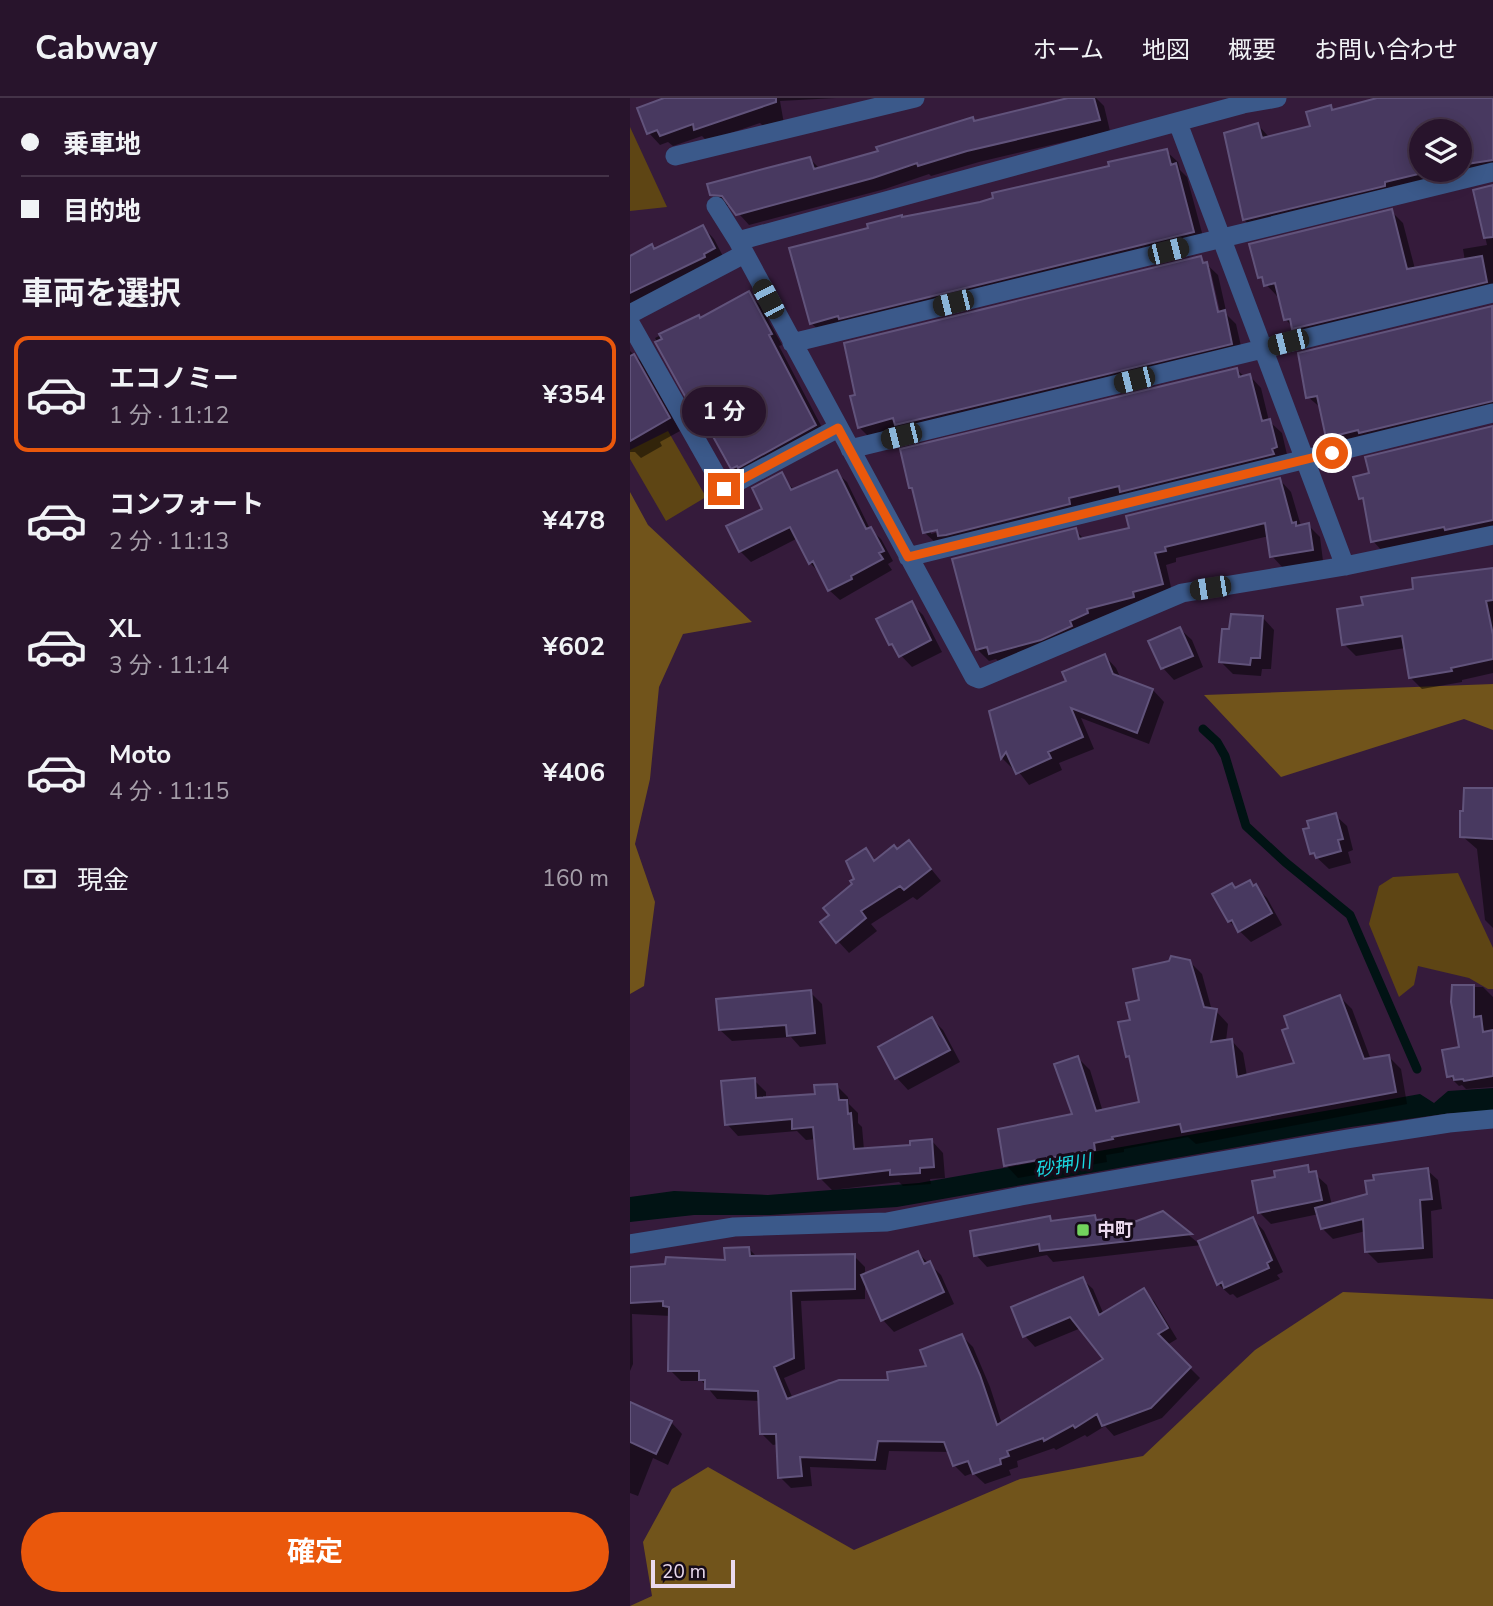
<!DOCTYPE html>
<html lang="ja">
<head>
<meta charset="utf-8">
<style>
  body { margin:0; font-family:"Nunito Sans","Noto Sans JP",sans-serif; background:#301d34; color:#f1f3f6; height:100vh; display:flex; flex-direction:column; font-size:26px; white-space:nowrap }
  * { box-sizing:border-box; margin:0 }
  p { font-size:23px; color:#a59ea9 }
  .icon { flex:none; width:38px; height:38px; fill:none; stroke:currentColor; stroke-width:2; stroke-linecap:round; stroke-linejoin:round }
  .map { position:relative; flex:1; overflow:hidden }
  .details { display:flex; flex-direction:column; background:#28142c; width:630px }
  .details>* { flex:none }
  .guide { display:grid; align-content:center; height:154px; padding:0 21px; background:#28142c }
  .fabs { position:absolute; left:779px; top:21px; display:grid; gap:14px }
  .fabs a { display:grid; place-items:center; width:63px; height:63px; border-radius:50%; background:#28142c; box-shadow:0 4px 18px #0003,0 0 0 2px #443348; font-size:35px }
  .scale { position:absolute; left:21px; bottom:18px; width:84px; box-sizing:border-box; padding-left:7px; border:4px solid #ead9ed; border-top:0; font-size:19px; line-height:24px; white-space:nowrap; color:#ead9ed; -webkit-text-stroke:5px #160b19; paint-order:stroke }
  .end { position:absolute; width:32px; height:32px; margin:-16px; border:9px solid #ea580c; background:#fff; box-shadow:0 0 0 4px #fff }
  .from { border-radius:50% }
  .bubble { position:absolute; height:49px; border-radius:24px; background:#28142c; box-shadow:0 4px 18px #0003,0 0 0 2px #443348; font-size:23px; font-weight:700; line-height:49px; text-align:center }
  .car { position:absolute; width:21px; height:42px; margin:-21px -10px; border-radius:9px; box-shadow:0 0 5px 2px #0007; background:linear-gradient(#222 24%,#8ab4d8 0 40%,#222 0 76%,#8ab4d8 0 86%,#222 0) }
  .guide b { display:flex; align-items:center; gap:24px; height:66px; font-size:26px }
  .guide b+b { border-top:2px solid #443348 }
  .guide i { width:18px; height:18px; background:#f1f3f6 }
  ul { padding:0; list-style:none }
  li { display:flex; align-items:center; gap:21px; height:116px; margin:0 14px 10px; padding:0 7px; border:4px solid transparent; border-radius:14px }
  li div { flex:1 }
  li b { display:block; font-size:26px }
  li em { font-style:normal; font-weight:700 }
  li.current { border-color:#ea580c }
  li>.icon { width:63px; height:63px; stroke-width:1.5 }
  h2 { padding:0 21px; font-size:32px; line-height:84px }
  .pay { display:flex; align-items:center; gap:18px; height:77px; padding:0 21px; font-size:26px }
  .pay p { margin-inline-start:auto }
  .cta { display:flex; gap:14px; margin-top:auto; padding:14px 21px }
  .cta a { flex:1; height:80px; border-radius:42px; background:#ea580c; color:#fff; font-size:28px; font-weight:700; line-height:80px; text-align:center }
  header { display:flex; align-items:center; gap:42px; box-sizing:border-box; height:98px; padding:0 35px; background:#28142c; border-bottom:2px solid #443348 }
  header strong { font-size:33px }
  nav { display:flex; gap:38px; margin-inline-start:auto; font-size:24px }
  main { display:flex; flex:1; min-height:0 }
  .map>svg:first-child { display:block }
  .green { fill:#5e4514 }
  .forest { fill:#71541b }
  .water { fill:#011314 }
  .shadow { fill:#0007; fill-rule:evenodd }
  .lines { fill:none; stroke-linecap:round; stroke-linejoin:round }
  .stream { stroke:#011314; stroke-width:9 }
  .building { fill:#483960; stroke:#61537b; stroke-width:2 }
  .minor { stroke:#3b598a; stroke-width:19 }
  .tertiary { stroke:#3b598a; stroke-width:19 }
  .route { stroke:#ea580c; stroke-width:9 }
  .poi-dot { fill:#72d25d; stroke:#160b19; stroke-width:2.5 }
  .labels { text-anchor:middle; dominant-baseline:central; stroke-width:6; stroke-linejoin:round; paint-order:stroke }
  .poi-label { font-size:18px; font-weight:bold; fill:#ead9ed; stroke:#160b19; text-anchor:start }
  .water-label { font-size:19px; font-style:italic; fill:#19d8e1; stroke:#160b19 }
</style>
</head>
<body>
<header>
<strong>Cabway</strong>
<nav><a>ホーム</a><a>地図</a><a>概要</a><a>お問い合わせ</a></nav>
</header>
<main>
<section class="details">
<div class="guide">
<b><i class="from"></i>乗車地</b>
<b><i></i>目的地</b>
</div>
<h2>車両を選択</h2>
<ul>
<li class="current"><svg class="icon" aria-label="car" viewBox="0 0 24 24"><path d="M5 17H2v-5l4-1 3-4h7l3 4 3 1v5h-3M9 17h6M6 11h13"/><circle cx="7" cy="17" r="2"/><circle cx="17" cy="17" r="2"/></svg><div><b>エコノミー</b><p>1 分 · 11:12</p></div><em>¥354</em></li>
<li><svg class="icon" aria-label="car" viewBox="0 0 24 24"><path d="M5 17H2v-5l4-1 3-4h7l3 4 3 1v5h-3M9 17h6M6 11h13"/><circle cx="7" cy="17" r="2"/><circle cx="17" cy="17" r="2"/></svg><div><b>コンフォート</b><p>2 分 · 11:13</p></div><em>¥478</em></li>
<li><svg class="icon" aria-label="car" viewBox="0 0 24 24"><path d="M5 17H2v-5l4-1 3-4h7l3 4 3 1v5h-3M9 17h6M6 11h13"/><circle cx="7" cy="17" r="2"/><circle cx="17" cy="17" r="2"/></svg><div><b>XL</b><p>3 分 · 11:14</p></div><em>¥602</em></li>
<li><svg class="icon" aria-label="car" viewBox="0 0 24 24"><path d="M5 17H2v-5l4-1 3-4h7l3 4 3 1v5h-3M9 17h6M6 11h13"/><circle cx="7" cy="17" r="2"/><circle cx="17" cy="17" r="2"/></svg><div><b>Moto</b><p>4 分 · 11:15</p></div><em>¥406</em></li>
</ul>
<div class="pay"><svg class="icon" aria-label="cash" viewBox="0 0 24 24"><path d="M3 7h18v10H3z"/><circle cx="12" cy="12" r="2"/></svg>現金<p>160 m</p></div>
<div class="cta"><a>確定</a></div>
</section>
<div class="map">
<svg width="863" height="1508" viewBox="0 0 863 1508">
  <rect width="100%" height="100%" fill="#351b3b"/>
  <!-- green -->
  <path class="green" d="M 0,29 L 37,109 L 0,113 Z
    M 38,333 L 76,399 L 36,423 L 0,361 L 0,352 Z
    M 828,775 L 863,850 L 863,891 L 858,891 L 839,880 L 788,868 L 784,887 L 769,899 L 739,826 L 749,788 L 763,779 Z"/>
  <!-- forest -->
  <path class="forest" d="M 0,394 L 18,427 L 122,524 L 53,536 L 29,589 L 20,681 L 5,746 L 25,804 L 14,888 L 0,896 Z
    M 863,586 L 863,632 L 834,621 L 651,679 L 574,597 Z
    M 713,1194 L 863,1201 L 863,1508 L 0,1508 L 22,1498 L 13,1444 L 42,1391 L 78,1369 L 224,1452 L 390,1381 L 513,1358 L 625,1252 Z"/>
  <!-- water -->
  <path class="water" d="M 863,990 L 863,1014 L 821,1015 L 721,1029 L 267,1109 L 140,1117 L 64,1117 L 0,1124 L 0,1099 L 44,1093 L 138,1097 L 289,1085 L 790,996 L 804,1005 L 818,993 Z"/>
  <!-- shadow -->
  <path class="shadow" d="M 39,0 L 206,0 L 150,3 L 154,26 L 134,29 L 130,25 L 77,43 L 72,38 L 43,48 L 38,44 L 30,47 L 19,35 Z
    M 447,0 L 466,0 L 474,8 L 480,33 L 349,64 L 301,78 L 299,76 L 255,91 L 119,127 L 102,108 L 94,108 L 82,96 L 180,61 L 190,71 L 250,55 L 342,21 L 346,24 Z
    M 755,0 L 863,0 L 863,76 L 626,133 L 614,122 L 628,27 L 639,39 L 682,29 L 701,9 L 705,13 ZM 791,33 L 830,33 L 830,72 L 791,72 Z
    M 536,53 L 548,64 L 550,72 L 557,79 L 575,146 L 193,236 L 181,225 L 350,105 L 482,69 L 480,65 Z
    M 863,87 L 863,196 L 676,242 L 655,221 L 650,198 L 647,198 L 630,180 L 761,113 L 773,125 L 785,171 L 835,163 L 833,151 L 857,147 L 845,93 Z
    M 73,129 L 84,141 L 95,162 L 0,213 L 0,159 L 25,153 Z
    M 570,160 L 588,177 L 597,217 L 606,226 L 613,257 L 241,341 L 229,329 ZM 576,170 L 580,170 L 592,222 L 589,223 Z
    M 118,195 L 130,207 L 152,247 L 149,248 L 197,339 L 114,382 L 102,370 L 73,318 L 63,307 L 25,240 L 68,219 L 71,221 Z
    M 863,209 L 863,316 L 710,350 L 698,339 L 691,310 L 678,299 L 670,256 Z
    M 0,253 L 12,264 L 50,333 L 30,344 L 32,348 L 11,360 L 5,354 L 0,354 Z
    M 607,272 L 615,279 L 620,278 L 631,290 L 639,323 L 652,335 L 658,361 L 307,446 L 295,435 L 285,394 L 281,389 ZM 315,429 L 316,432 L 301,436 L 301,432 Z
    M 863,329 L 863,435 L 754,455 L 743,443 L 735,405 L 730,400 Z
    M 206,374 L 217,384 L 240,431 L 251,441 L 263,463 L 258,466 L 262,472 L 210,502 L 199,492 L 191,476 L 180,465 L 168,440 L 121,464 L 110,453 L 151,376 L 164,392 Z
    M 650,382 L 661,394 L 671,428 L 678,427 L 690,439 L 693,463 L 653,470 L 642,458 L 639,438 L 546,460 L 546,464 L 536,467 L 543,498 L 372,567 L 366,561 L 359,563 L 347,551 L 445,432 L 455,442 L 501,431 Z
    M 863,472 L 863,575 L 832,582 L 832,584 L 792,591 L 780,579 L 775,550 L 726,558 L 714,546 L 735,508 Z
    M 281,505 L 293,517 L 312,554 L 282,569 L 260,546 Z
    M 633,520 L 644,532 L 641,571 L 632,571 L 631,578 L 603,576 L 591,564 L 601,533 Z
    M 550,531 L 562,542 L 573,569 L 544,582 L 533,570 L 521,544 Z
    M 475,558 L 486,570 L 491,581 L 523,592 L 534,604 L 519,646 L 451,620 L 464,651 L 429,665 L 432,672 L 399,687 L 385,669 L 383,671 L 372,660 L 361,614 L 438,583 Z
    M 863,692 L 863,830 L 855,822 L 847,751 L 832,738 Z
    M 705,717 L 717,728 L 723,752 L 718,754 L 721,765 L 699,771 L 682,755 Z
    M 279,744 L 311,783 L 287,802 L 283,799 L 241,826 L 247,833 L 219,855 L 208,843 L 201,817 L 224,786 L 235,753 L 246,763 Z
    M 620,784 L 637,800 L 652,827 L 621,844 L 599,823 L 606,792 Z
    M 559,863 L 572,876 L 582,913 L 586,913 L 598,926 L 596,943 L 601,942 L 613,955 L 617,978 L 667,966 L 710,899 L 722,911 L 741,962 L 758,958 L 771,971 L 777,1006 L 566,1046 L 558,1039 L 494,1051 L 494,1054 L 476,1057 L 477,1064 L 388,1080 L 376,1067 L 444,1017 L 448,960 L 460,972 L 473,1014 L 511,1006 L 502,964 L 497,958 L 502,924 L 511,903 Z
    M 823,889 L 853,889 L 863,899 L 863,989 L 836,991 L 832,987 L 829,988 L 819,978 L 832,950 Z
    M 180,894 L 192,906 L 196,946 L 170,949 L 161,939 L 102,943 L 90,932 Z
    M 302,921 L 313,932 L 330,964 L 278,992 L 267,980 L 250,950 Z
    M 124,982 L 136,994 L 136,1001 L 187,997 L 207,988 L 218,999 L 219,1006 L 228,1015 L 228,1025 L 232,1029 L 234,1052 L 282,1049 L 302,1043 L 313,1055 L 315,1080 L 300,1081 L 301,1086 L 273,1088 L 269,1084 L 202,1092 L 190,1080 L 186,1041 L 176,1042 L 167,1033 L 108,1038 L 97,1026 Z
    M 677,1069 L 697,1087 L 702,1107 L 739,1098 L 797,1072 L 808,1082 L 812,1111 L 801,1113 L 803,1160 L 748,1165 L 737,1154 L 736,1133 L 703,1141 L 692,1130 L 689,1116 L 641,1126 L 629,1114 L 648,1080 Z
    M 533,1115 L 568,1145 L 623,1121 L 634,1133 L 653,1174 L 647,1177 L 650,1181 L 607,1200 L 603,1196 L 600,1197 L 588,1186 L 572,1147 L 423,1164 L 417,1157 L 357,1169 L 346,1157 L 420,1120 L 424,1124 L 464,1119 L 469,1124 L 475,1123 L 486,1133 Z
    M 119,1151 L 127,1159 L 224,1158 L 235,1169 L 235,1178 L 288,1155 L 311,1177 L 324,1206 L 264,1234 L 253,1222 L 235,1181 L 235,1201 L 171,1203 L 175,1271 L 154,1280 L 163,1301 L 260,1283 L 298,1269 L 332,1238 L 343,1249 L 360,1289 L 372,1326 L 476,1261 L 451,1230 L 405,1249 L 395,1238 L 452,1181 L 463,1191 L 474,1217 L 513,1193 L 524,1203 L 547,1241 L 537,1247 L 570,1280 L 532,1320 L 484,1338 L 475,1328 L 457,1339 L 455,1337 L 426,1352 L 424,1350 L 387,1363 L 388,1369 L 379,1372 L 381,1377 L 355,1386 L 343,1375 L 335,1378 L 324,1367 L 320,1354 L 259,1353 L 256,1372 L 180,1369 L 182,1388 L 161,1390 L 150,1379 L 148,1346 L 143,1347 L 132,1336 L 130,1303 L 87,1301 L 72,1283 L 51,1283 L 40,1272 L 41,1218 L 2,1216 L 3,1266 L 0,1273 L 0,1171 L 97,1164 Z
    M 0,1306 L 41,1324 L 52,1336 L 38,1367 L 23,1360 L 8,1398 L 0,1395 Z"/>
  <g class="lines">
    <!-- stream -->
    <path class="stream" d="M 573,631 L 587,644 L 595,658 L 616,728 L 655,764 L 720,817 L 787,971"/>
  </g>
  <!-- building -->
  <path class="building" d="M 34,0 L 146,0 L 146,4 L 64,32 L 63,26 L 30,38 L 27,32 L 17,36 L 7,10 Z
    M 438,0 L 464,0 L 470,22 L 337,53 L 288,68 L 287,65 L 243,80 L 106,117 L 92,98 L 80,97 L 77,86 L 137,70 L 180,59 L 184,71 L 248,53 L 246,49 L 343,19 L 344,23 Z
    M 747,0 L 863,0 L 863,62 L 830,67 L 830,33 L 791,33 L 791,72 L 805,72 L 755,84 L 755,88 L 613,122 L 594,35 L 628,25 L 632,40 L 680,28 L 676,14 L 701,7 L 702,12 Z
    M 537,51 L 541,67 L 546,65 L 564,134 L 209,221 L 208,218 L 180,226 L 159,150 L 238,130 L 237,126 L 272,117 L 272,119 L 350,104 L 363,100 L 362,95 L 479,68 L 478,64 Z
    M 863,87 L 863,139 L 854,140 L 843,92 Z
    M 762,111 L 777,171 L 852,158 L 857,184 L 662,231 L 660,221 L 654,222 L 645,185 L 634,188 L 632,179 L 628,180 L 619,146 Z
    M 73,127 L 85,150 L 74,156 L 75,159 L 0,195 L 0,158 L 22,146 L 24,151 Z
    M 571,158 L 573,165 L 577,164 L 588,214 L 595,212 L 602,246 L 265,327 L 263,320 L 228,330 L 220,298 L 225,297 L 214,245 Z
    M 119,193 L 142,236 L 139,237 L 186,327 L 108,370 L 107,368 L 101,371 L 70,315 L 65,307 L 61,309 L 25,244 L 32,241 L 29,236 L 69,217 L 70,220 Z
    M 862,208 L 863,303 L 729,335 L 728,332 L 696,340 L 687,298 L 676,300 L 668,255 Z
    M 4,256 L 40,320 L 0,343 L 0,258 Z
    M 607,270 L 609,279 L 620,276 L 632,323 L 640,321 L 647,349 L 642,351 L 644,356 L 490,394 L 489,388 L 439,400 L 440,406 L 316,437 L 308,438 L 307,432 L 293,435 L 282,390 L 279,390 L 270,351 Z
    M 863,328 L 863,422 L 815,432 L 814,429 L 741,444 L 733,400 L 729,401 L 723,379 L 739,375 L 735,359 Z
    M 207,372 L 236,431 L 241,429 L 254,453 L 249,455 L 253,461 L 221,478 L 222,481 L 198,493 L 183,463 L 179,466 L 160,429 L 109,454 L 96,428 L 132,411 L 122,390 L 152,374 L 161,392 Z
    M 650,380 L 662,425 L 666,424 L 666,428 L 679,425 L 683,452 L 640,459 L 635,425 L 535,449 L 536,453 L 525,455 L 533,486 L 503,494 L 504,499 L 457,511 L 458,515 L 440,523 L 442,528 L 411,542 L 359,556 L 357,549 L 346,552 L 322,461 L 446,430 L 449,441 L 499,430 L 496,418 Z
    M 863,470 L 863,502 L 856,503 L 863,537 L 863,561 L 821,570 L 822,573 L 779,580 L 772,538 L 712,547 L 707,511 L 733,507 L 731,499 L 783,491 L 782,480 Z
    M 282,503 L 301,542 L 269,559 L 262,546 L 259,547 L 246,521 Z
    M 601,516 L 633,518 L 630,560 L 621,560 L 620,567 L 589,564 L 592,531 L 599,531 Z
    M 550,529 L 563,558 L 531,571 L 518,543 Z
    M 475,556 L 483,576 L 523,591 L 507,635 L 441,610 L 453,639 L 418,654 L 421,660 L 386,676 L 376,654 L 371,661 L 359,613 L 436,583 L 432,574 Z
    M 834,690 L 863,690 L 863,741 L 830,739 L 830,713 L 833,713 Z
    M 706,715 L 713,741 L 708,742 L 711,753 L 686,760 L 684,755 L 680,756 L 673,731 L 679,730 L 677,723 Z
    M 279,742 L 301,771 L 274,792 L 270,788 L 231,813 L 236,820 L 206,845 L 190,824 L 199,817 L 193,810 L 222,786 L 220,783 L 224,781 L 216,763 L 236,750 L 244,763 L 264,747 L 267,751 Z
    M 620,782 L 623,788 L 626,786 L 642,815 L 608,834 L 602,822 L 598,824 L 582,796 L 602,785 L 605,790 Z
    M 541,858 L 560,862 L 574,909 L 587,911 L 581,944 L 602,941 L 607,979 L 664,965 L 652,932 L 658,930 L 654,918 L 710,897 L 734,961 L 759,957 L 766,994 L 552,1034 L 550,1026 L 482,1039 L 483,1041 L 464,1045 L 465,1052 L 374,1068 L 368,1031 L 442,1016 L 424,966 L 448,958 L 466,1013 L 509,1004 L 499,958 L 496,959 L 488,924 L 500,922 L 496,905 L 509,902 L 503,871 L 539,863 Z
    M 822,887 L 844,887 L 844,919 L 851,918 L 853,934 L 863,932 L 863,978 L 834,983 L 833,981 L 824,982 L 823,978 L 817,979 L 812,952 L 829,949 L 821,904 Z
    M 181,892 L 185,935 L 157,938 L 156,927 L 89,932 L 86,901 Z
    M 302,919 L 320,952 L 265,981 L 248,949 Z
    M 125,980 L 126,1000 L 185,996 L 184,987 L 207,986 L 209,1002 L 217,1002 L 218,1016 L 221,1015 L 224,1051 L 280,1047 L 280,1043 L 302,1041 L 304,1069 L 290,1070 L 290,1075 L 260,1077 L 260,1072 L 188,1081 L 183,1029 L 162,1031 L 162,1021 L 95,1027 L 91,983 Z
    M 678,1067 L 679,1074 L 686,1073 L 692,1102 L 628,1115 L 622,1083 L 645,1079 L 644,1073 Z
    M 798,1070 L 802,1101 L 790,1102 L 793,1150 L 735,1154 L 733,1121 L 691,1131 L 685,1110 L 737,1096 L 735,1083 L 744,1082 L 743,1077 Z
    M 533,1113 L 562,1136 L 410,1153 L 409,1146 L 344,1158 L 340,1133 L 420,1118 L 421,1123 L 465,1117 L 466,1122 L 476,1121 L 478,1134 Z
    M 623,1119 L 642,1162 L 637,1165 L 639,1170 L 594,1190 L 592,1184 L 587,1187 L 568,1143 Z
    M 119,1149 L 120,1158 L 225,1156 L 225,1191 L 161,1193 L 164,1260 L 144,1269 L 157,1301 L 209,1282 L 258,1282 L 257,1274 L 296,1268 L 290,1252 L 332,1236 L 350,1277 L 367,1327 L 473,1261 L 440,1219 L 393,1239 L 381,1209 L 453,1179 L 469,1217 L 514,1190 L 538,1230 L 528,1236 L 561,1269 L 521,1310 L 472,1328 L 467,1316 L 445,1330 L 443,1327 L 414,1343 L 413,1340 L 377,1353 L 379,1358 L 370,1361 L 371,1366 L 343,1376 L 338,1363 L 323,1368 L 314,1344 L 248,1343 L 245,1362 L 170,1359 L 172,1378 L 148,1380 L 146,1336 L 130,1336 L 128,1293 L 75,1291 L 75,1282 L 69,1282 L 69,1273 L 38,1273 L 39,1209 L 33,1208 L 33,1203 L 0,1205 L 0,1169 L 35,1166 L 36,1159 L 95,1162 L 94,1150 Z
    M 288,1153 L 294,1166 L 300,1163 L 314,1194 L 251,1223 L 231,1177 Z
    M 0,1304 L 42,1323 L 26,1356 L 0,1344 Z"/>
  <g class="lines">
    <!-- minor -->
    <path class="minor" d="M 548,25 L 715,468
      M 45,58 L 285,0
      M 86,108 L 108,143 L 344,579 L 349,581 L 552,495 L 715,468 L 863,437
      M 108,143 L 613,6 L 647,0
      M 0,216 L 114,156
      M 0,225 L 94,391 L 208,330
      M 162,245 L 863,74
      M 220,351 L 863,195
      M 278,459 L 863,315"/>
    <!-- tertiary -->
    <path class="tertiary" d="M 0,1146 L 104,1129 L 257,1124 L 391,1098 L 717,1041 L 819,1025 L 863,1021"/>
  </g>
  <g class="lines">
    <!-- route -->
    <path class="route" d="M 94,391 L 208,330 L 278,459 L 702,355"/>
  </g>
  <!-- markers -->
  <rect class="poi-dot" x="446" y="1125" width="14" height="14" rx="3.5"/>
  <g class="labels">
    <!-- poi labels -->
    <g class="poi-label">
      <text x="467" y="1132">中町</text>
    </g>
    <!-- water labels -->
    <g class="water-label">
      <text transform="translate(433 1068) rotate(-10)">砂押川</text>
    </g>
  </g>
</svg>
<div class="fabs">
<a><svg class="icon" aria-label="layers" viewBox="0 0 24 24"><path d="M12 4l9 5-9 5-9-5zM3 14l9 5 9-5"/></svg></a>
</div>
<div class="scale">20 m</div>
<i class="end from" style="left:702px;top:355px"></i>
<i class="end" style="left:94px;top:391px"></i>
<div class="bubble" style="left:52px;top:289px;width:84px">1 分</div>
<i class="car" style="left:538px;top:153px;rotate:76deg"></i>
<i class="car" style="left:138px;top:201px;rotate:332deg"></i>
<i class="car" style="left:323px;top:205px;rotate:256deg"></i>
<i class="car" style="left:658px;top:244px;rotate:256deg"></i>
<i class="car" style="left:504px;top:282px;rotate:256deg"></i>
<i class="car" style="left:271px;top:338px;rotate:256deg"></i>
<i class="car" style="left:580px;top:490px;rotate:261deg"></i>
</div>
</main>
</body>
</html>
